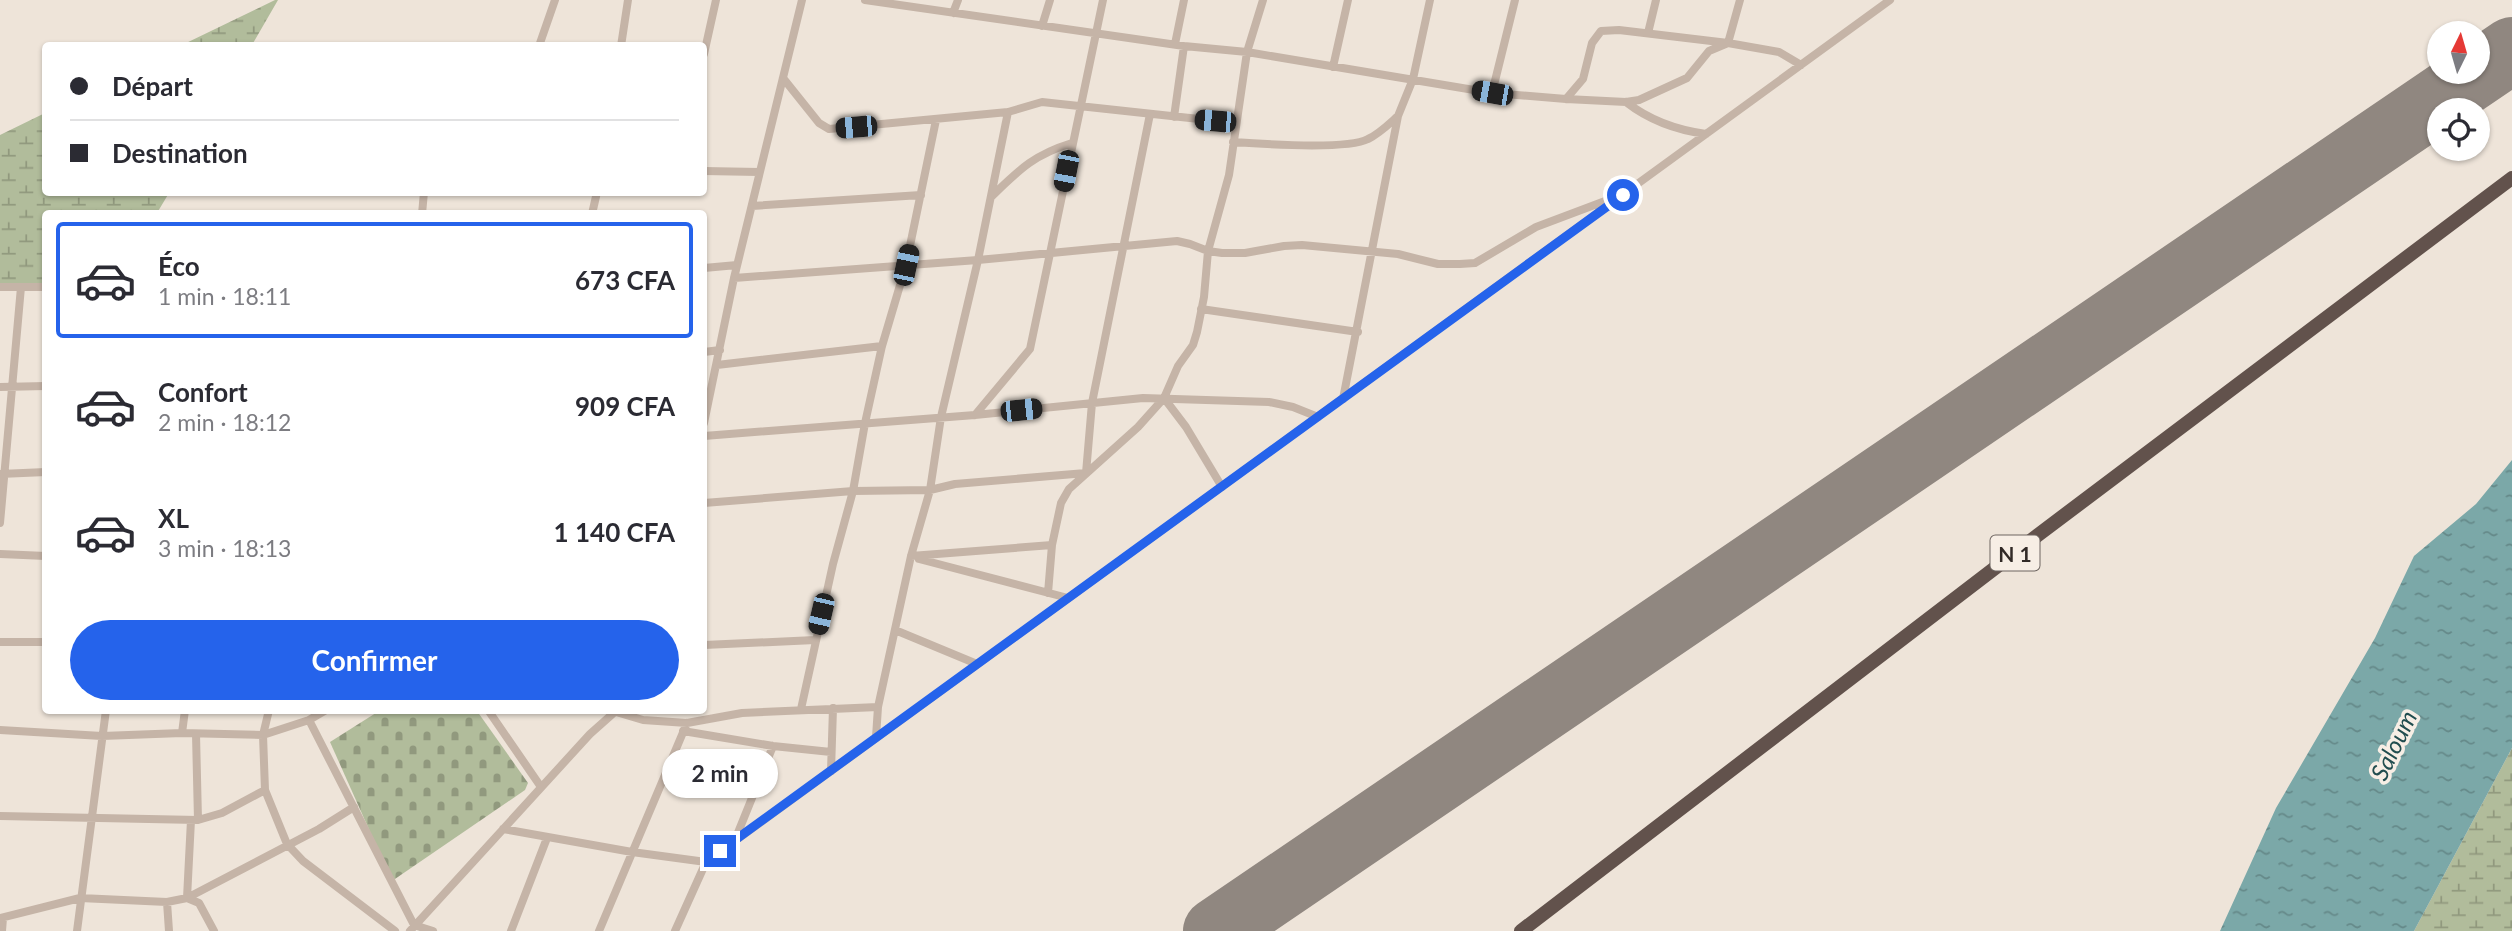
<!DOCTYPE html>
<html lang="fr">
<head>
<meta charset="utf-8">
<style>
  body { margin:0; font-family:Lato,sans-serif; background:#f7f7f7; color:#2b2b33; height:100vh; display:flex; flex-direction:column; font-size:26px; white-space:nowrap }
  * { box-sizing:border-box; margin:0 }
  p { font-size:23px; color:#7c7c81 }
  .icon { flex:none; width:38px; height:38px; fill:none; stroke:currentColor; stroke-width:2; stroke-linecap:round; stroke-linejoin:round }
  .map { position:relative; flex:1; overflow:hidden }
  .details { position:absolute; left:42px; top:210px; width:665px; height:504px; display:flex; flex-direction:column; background:#fff; border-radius:7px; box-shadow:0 2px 5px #0004 }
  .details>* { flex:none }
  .top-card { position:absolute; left:42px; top:42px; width:665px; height:154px; border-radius:7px; box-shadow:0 2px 5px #0004; display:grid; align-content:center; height:154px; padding:0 28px; background:#fff }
  .needle { width:46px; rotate:5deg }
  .controls { position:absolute; left:2427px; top:21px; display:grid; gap:14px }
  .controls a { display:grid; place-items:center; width:63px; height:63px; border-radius:50%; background:#fff; box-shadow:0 2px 5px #0004; font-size:35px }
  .end { position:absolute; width:32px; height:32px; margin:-16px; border:9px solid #2563eb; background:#fff; box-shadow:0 0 0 4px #fff }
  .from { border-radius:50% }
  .bubble { position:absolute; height:49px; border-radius:24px; background:#fff; box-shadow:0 2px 5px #0004; font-size:23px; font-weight:700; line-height:49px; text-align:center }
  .car { position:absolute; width:21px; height:42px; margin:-21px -10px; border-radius:9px; box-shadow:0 0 5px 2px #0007; background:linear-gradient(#222 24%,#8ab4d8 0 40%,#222 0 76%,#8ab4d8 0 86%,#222 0) }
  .top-card b { display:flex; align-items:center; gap:24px; height:66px; font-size:26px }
  .top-card b+b { border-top:2px solid #e1e1e2 }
  .top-card i { width:18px; height:18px; background:#2b2b33 }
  ul { padding:12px 0 0; list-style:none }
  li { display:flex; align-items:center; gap:21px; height:116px; margin:0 14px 10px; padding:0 14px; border:4px solid transparent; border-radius:7px }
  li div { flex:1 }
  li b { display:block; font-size:26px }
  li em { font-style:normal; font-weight:700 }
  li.current { border-color:#2563eb }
  li>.icon { width:63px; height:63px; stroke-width:1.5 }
  .cta { display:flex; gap:14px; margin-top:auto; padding:14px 28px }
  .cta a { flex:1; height:80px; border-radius:42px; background:#2563eb; color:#fff; font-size:28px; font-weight:700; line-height:80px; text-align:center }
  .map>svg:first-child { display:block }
  .wetland { fill:url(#wetland-marsh) }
  .cemetery { fill:url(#cemetery-stones) }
  .water { fill:url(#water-ripples) }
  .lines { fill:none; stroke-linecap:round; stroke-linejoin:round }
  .runway { stroke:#908780; stroke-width:66 }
  .minor { stroke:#c5b4a7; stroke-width:8 }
  .trunk { stroke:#62524c; stroke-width:14 }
  .route { stroke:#2563eb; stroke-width:9 }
  .labels { text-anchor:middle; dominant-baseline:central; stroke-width:7; stroke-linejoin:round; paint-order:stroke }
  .shield { fill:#f7eee5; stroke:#6d6560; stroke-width:2 }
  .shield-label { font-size:21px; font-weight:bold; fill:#322a27 }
  .water-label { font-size:24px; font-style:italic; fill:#214d4f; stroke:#f7eee5 }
</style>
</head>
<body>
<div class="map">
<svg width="2512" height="931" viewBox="0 0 2512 931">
  <defs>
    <pattern id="wetland-marsh" width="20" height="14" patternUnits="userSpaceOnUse" patternTransform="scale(1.75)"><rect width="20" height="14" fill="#b1bc9b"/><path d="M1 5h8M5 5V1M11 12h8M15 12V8" fill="none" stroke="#91997e"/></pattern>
    <pattern id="cemetery-stones" width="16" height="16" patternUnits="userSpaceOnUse" patternTransform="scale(1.75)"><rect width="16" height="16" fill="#b1bc9b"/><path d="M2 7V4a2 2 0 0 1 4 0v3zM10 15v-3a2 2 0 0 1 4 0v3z" fill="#91997e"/></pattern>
    <pattern id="water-ripples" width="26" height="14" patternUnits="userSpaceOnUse" patternTransform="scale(1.75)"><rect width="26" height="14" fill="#7ba8a8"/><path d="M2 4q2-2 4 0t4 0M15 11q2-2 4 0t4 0" fill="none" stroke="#658989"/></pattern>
  </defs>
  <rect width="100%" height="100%" fill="#eee4d9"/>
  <!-- wetland -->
  <path class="wetland" d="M 275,0 L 278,0 L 252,45 L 182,45 Z
    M 45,113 L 46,192 L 169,193 L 157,213 L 46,214 L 45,284 L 0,285 L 0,135 Z
    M 2512,748 L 2512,931 L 2414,931 Z"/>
  <!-- cemetery -->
  <path class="cemetery" d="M 379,711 L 477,711 L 528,783 L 525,790 L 392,881 L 330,742 Z"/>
  <!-- water -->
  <path class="water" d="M 2512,460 L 2512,748 L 2414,931 L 2220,931 L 2276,808 L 2375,638 L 2414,556 L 2476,504 Z"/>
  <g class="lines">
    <!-- runway -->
    <path class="runway" d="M 1216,931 L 2512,50"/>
    <!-- minor -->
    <path class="minor" d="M 865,0 L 1184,46 L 1247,52 L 1492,93 L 1566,99 L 1626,102 L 1639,100 L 1687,78 L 1709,51 L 1728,43 L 1779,52 L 1801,65
      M 953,13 L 958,0
      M 1042,26 L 1050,0
      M 1648,33 L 1656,0
      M 1175,44 L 1184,0
      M 539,46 L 555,0
      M 621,46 L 628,0
      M 704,54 L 716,0
      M 1333,67 L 1348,0
      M 783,78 L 819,123 L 829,129 L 1008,112 L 1042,102 L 1236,123
      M 1492,93 L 1515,0
      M 1566,99 L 1583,79 L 1592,43 L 1601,31 L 1619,30 L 1728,43 L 1740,0
      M 1626,102 C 1649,120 1676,130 1706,134
      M 1174,117 L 1184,46
      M 1233,142 C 1261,144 1347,150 1368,139 C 1379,134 1389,124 1398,116
      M 704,171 L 759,172
      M 991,197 C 1019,170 1033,155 1072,143
      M 752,206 L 921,195
      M 422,214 L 424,192
      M 592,214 L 597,192
      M 704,268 L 737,265
      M 734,278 L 978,260 L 1177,241 L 1190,244 L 1208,251 L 1222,253 L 1245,253 L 1284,246 L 1302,245 L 1398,254 L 1438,264 L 1460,264 L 1475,263 L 1536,227 L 1613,198
      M 0,287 L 46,287
      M 1201,309 L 1358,332
      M 704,352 L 720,350
      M 717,365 L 882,346
      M 0,387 L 46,386
      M 1343,399 L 1398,116 L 1413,79 L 1430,0
      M 975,415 L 1030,349 L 1103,0
      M 704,423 L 734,278 L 802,0
      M 704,436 L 975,415 L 1143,398 L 1269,402 L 1293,407 L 1318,417
      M 1086,473 L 1092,403 L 1150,114
      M 0,474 L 46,472
      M 1222,487 L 1186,427 L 1164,398 L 1178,366 L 1193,345 L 1197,332 L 1204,297 L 1208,251 L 1229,175 L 1247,52 L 1263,0
      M 704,503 L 853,491 L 930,490 L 955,484 L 1086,473
      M 0,523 L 21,287
      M 0,554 L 46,556
      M 911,556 L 1052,545 L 1061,503 L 1069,489 L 1138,427 L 1164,398
      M 919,559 L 1068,598
      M 1048,593 L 1052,545
      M 895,630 L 977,664
      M 0,642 L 46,642
      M 704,645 L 815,640
      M 801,709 L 833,564 L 853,491 L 865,423 L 882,346 L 906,265 L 936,120
      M 269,710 L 263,735 L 265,790 L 287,844 L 303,861 L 395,931
      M 488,710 L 541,787
      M 616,712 L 643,720 L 687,723 L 742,713 L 878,707
      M 309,720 L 414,925 L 433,931
      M 0,730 L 102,736 L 182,733 L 263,735 L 309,720 L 326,710
      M 683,731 L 773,746 L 831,752
      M 182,733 L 185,710
      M 196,734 L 198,820
      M 876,737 L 878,707 L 911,556 L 930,490 L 941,417 L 978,260 L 1008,112
      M 831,771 L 833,708
      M 0,816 L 198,820 L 222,813 L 265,790
      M 191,820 L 187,898 L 199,903 L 214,931
      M 503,829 L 632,852 L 706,862
      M 735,840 L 773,746
      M 167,902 L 169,931
      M 0,918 L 80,898 L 167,902 L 187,898 L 319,829 L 354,807
      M 2,931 L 3,918
      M 77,931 L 106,710
      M 410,931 L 590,734 L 617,710
      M 511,931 L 547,838
      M 599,931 L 687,723
      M 675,931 L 706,862 L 1890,0"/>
    <!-- trunk -->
    <path class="trunk" d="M 1521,931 L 2038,535 L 2512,178"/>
  </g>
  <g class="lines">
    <!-- route -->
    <path class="route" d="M 720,851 L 1623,195"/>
  </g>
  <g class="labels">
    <!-- shield labels -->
    <rect class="shield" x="1990.5" y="535.5" width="49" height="35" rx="5"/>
    <g class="shield-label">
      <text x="2015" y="553">N 1</text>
    </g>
    <!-- water labels -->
    <g class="water-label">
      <text transform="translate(2393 745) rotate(-64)">Saloum</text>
    </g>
  </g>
</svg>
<div class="controls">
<a><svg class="needle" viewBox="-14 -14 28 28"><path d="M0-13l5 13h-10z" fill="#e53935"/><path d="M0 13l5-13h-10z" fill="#7c7c81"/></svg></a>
<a><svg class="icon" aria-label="locate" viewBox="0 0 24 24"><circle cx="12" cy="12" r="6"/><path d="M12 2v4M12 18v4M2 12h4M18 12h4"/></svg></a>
</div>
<i class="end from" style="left:1623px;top:195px"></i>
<i class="end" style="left:720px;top:851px"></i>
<div class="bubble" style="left:662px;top:749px;width:116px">2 min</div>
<i class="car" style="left:1492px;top:93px;rotate:280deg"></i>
<i class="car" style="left:1215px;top:121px;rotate:275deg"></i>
<i class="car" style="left:856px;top:127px;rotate:265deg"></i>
<i class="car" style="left:1066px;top:171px;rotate:191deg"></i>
<i class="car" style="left:906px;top:265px;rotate:12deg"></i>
<i class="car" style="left:1021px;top:410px;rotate:84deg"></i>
<i class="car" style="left:821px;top:614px;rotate:193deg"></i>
<div class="top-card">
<b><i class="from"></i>Départ</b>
<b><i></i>Destination</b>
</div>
<section class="details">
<ul>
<li class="current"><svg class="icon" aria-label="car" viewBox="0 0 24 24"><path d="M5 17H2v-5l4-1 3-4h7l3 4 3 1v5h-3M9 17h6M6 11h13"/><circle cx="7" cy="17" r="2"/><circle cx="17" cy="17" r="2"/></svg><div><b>Éco</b><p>1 min · 18:11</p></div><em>673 CFA</em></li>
<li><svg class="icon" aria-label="car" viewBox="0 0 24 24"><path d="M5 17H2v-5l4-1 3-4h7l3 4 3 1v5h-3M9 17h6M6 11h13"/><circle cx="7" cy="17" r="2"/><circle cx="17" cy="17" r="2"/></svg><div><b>Confort</b><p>2 min · 18:12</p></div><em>909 CFA</em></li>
<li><svg class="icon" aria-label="car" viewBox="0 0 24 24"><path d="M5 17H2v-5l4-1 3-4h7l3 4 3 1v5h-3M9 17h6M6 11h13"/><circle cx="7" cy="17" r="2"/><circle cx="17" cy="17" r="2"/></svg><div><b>XL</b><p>3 min · 18:13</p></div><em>1 140 CFA</em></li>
</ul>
<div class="cta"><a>Confirmer</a></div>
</section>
</div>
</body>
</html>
